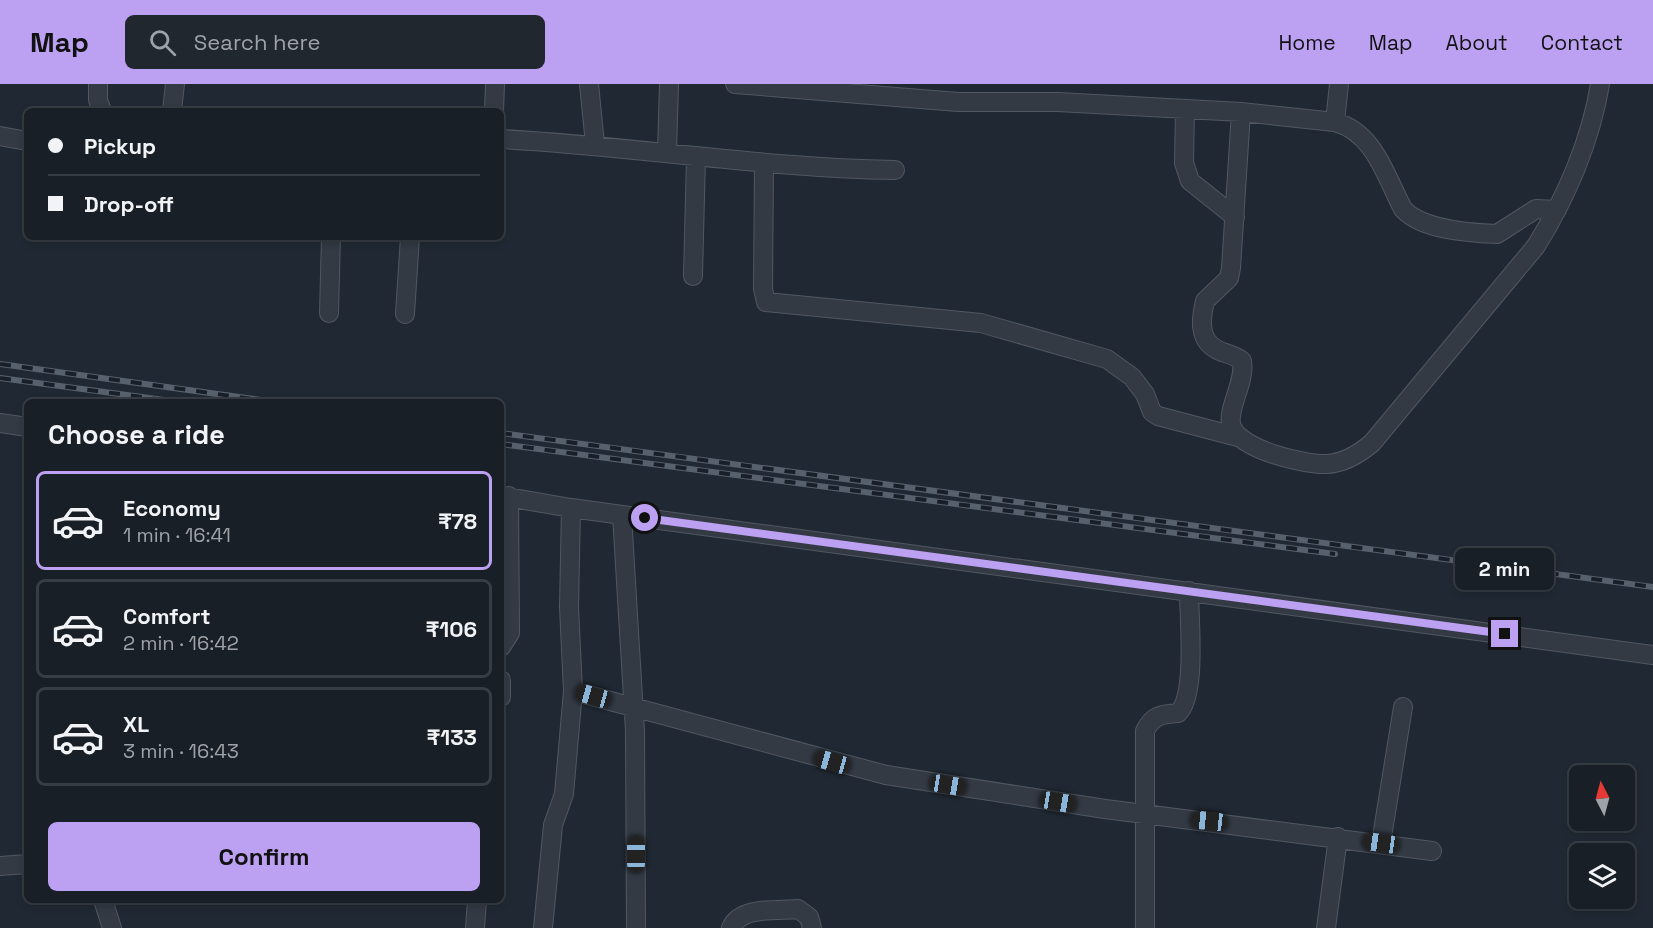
<!DOCTYPE html>
<html lang="en">
<head>
<meta charset="utf-8">
<style>
  body { margin:0; font-family:"Space Grotesk",sans-serif; background:#21272e; color:#f1f3f6; height:100vh; display:flex; flex-direction:column; font-size:22px; white-space:nowrap }
  * { box-sizing:border-box; margin:0 }
  p { font-size:20px; color:#9fa2a7 }
  .icon { flex:none; width:33px; height:33px; fill:none; stroke:currentColor; stroke-width:2; stroke-linecap:round; stroke-linejoin:round }
  .map { position:relative; flex:1; overflow:hidden }
  .sheet { position:absolute; left:24px; top:315px; width:480px; height:504px; display:flex; flex-direction:column; background:#181f26; border-radius:9px; box-shadow:0 3px 9px #0003,0 0 0 2px #363d43 }
  .sheet>* { flex:none }
  .guide { position:absolute; left:24px; top:24px; width:480px; height:132px; border-radius:9px; box-shadow:0 3px 9px #0003,0 0 0 2px #363d43; display:grid; align-content:center; height:132px; padding:0 24px; background:#181f26 }
  .needle { width:39px; rotate:354deg }
  .tools { position:absolute; left:1569px; top:681px; display:grid; gap:12px }
  .tools a { display:grid; place-items:center; width:66px; height:66px; border-radius:9px; background:#181f26; box-shadow:0 3px 9px #0003,0 0 0 2px #363d43; font-size:30px }
  .end { position:absolute; width:27px; height:27px; margin:-14px; border:8px solid #bca0f2; background:#111; box-shadow:0 0 0 3px #111 }
  .from { border-radius:50% }
  .bubble { position:absolute; height:42px; border-radius:9px; background:#181f26; box-shadow:0 3px 9px #0003,0 0 0 2px #363d43; font-size:20px; font-weight:700; line-height:42px; text-align:center }
  .car { position:absolute; width:18px; height:36px; margin:-18px -9px; border-radius:8px; box-shadow:0 0 4px 2px #0007; background:linear-gradient(#222 24%,#8ab4d8 0 40%,#222 0 76%,#8ab4d8 0 86%,#222 0) }
  .guide b { display:flex; align-items:center; gap:21px; height:57px; font-size:22px }
  .guide b+b { border-top:2px solid #363d43 }
  .guide i { width:15px; height:15px; background:#f1f3f6 }
  ul { padding:0; list-style:none }
  li { display:flex; align-items:center; gap:18px; height:99px; margin:0 12px 9px; padding:0 12px; border:3px solid #363d43; border-radius:9px }
  li div { flex:1 }
  li b { display:block; font-size:22px }
  li em { font-style:normal; font-weight:700 }
  li.current { border-color:#bca0f2 }
  li>.icon { width:54px; height:54px; stroke-width:1.5 }
  h2 { padding:0 24px; font-size:27px; line-height:72px }
  .action { display:flex; gap:12px; margin-top:auto; padding:12px 24px }
  .action a { flex:1; height:69px; border-radius:9px; background:#bca0f2; color:#111; font-size:24px; font-weight:700; line-height:69px; text-align:center }
  header { display:flex; align-items:center; gap:36px; box-sizing:border-box; height:84px; padding:0 30px; background:#bca0f2; color:#111 }
  header strong { font-size:28px }
  nav { display:flex; gap:33px; margin-inline-start:auto; font-size:21px }
  .search { width:420px; height:54px; background:#21272e; display:flex; align-items:center; gap:15px; box-sizing:border-box; padding:0 21px; border-radius:9px; color:#9fa2a7; font-size:22px }
  .map>svg:first-child { display:block }
  .lines { fill:none; stroke-linecap:round; stroke-linejoin:round }
  .minor-casing { stroke:#515862; stroke-width:20 }
  .minor { stroke:#333a44; stroke-width:18 }
  .rail-casing { stroke:#57616d; stroke-width:6 }
  .rail { stroke:#191f28; stroke-width:4; stroke-dasharray:11; stroke-linecap:butt }
  .route { stroke:#bca0f2; stroke-width:8 }
</style>
</head>
<body>
<header>
<strong>Map</strong>
<div class="search"><svg class="icon" aria-label="search" viewBox="0 0 24 24"><circle cx="10" cy="10" r="6"/><path d="M15 15l6 6"/></svg>Search here</div>
<nav><a>Home</a><a>Map</a><a>About</a><a>Contact</a></nav>
</header>
<div class="map">
<svg width="1653" height="844" viewBox="0 0 1653 844">
  <rect width="100%" height="100%" fill="#202933"/>
  <g class="lines">
    <!-- minor casing -->
    <g class="minor-casing">
      <path id="minor" d="M 98,0 L 98,16 L 102,27
        M 589,0 L 595,60
        M 735,0 L 958,18 L 1058,18 L 1241,28 L 1335,38 C 1374,48 1386,93 1403,125 C 1422,146 1469,149 1497,150 L 1536,125 L 1557,126
        M 1185,25 L 1184,79 L 1190,97 L 1235,133
        M 172,27 L 175,0
        M 494,27 L 495,0
        M 1241,28 L 1231,184 L 1229,194 L 1205,217 C 1201,234 1198,255 1216,265 C 1224,270 1234,270 1242,277 C 1246,299 1225,327 1232,343 C 1241,366 1305,381 1327,380 C 1345,379 1359,370 1372,359 L 1536,162 C 1566,114 1591,56 1600,0
        M 1335,38 L 1339,0
        M 0,52 L 27,57
        M 501,55 C 633,62 763,84 895,86
        M 667,69 L 669,0
        M 764,80 L 763,205 L 766,218 L 981,239 L 1107,275 L 1132,293 L 1145,310 L 1152,328 L 1158,332 L 1238,353
        M 693,192 L 696,73
        M 329,229 L 331,153
        M 405,230 L 410,153
        M 0,339 L 27,343
        M 501,412 L 571,424 L 1653,571
        M 622,431 L 635,647 L 636,844
        M 501,563 L 510,549 L 509,412
        M 501,596 L 501,613
        M 573,607 L 886,691 L 1105,725 L 1432,767
        M 1381,759 L 1403,623
        M 0,782 L 27,780
        M 103,816 L 112,844
        M 475,844 L 477,816
        M 543,844 L 553,741 L 564,710 L 573,607 L 569,523 L 571,424
        M 731,844 C 740,822 777,827 798,825 L 809,833 L 812,844
        M 1145,844 L 1145,647 C 1152,632 1161,630 1178,629 C 1197,612 1189,534 1189,507
        M 1326,844 L 1338,753"/>
    </g>
    <!-- minor -->
    <use href="#minor" class="minor"/>
    <!-- rail casing -->
    <g class="rail-casing">
      <path id="rail" d="M 0,280 L 275,318
        M 0,294 L 179,318
        M 501,349 L 1653,503
        M 501,360 L 1335,470"/>
    </g>
    <!-- rail -->
    <use href="#rail" class="rail"/>
  </g>
  <g class="lines">
    <!-- route -->
    <path class="route" d="M 645,434 L 1505,550"/>
  </g>
</svg>
<div class="tools">
<a><svg class="needle" viewBox="-14 -14 28 28"><path d="M0-13l5 13h-10z" fill="#e53935"/><path d="M0 13l5-13h-10z" fill="#9fa2a7"/></svg></a>
<a><svg class="icon" aria-label="layers" viewBox="0 0 24 24"><path d="M12 4l9 5-9 5-9-5zM3 14l9 5 9-5"/></svg></a>
</div>
<i class="end from" style="left:645px;top:434px"></i>
<i class="end" style="left:1505px;top:550px"></i>
<div class="bubble" style="left:1455px;top:464px;width:99px">2 min</div>
<i class="car" style="left:593px;top:612px;rotate:286deg"></i>
<i class="car" style="left:832px;top:678px;rotate:286deg"></i>
<i class="car" style="left:948px;top:701px;rotate:99deg"></i>
<i class="car" style="left:1058px;top:718px;rotate:99deg"></i>
<i class="car" style="left:1209px;top:737px;rotate:276deg"></i>
<i class="car" style="left:1381px;top:759px;rotate:278deg"></i>
<i class="car" style="left:636px;top:770px;rotate:0deg"></i>
<div class="guide">
<b><i class="from"></i>Pickup</b>
<b><i></i>Drop-off</b>
</div>
<section class="sheet">
<h2>Choose a ride</h2>
<ul>
<li class="current"><svg class="icon" aria-label="car" viewBox="0 0 24 24"><path d="M5 17H2v-5l4-1 3-4h7l3 4 3 1v5h-3M9 17h6M6 11h13"/><circle cx="7" cy="17" r="2"/><circle cx="17" cy="17" r="2"/></svg><div><b>Economy</b><p>1 min · 16:41</p></div><em>₹78</em></li>
<li><svg class="icon" aria-label="car" viewBox="0 0 24 24"><path d="M5 17H2v-5l4-1 3-4h7l3 4 3 1v5h-3M9 17h6M6 11h13"/><circle cx="7" cy="17" r="2"/><circle cx="17" cy="17" r="2"/></svg><div><b>Comfort</b><p>2 min · 16:42</p></div><em>₹106</em></li>
<li><svg class="icon" aria-label="car" viewBox="0 0 24 24"><path d="M5 17H2v-5l4-1 3-4h7l3 4 3 1v5h-3M9 17h6M6 11h13"/><circle cx="7" cy="17" r="2"/><circle cx="17" cy="17" r="2"/></svg><div><b>XL</b><p>3 min · 16:43</p></div><em>₹133</em></li>
</ul>
<div class="action"><a>Confirm</a></div>
</section>
</div>
</body>
</html>
